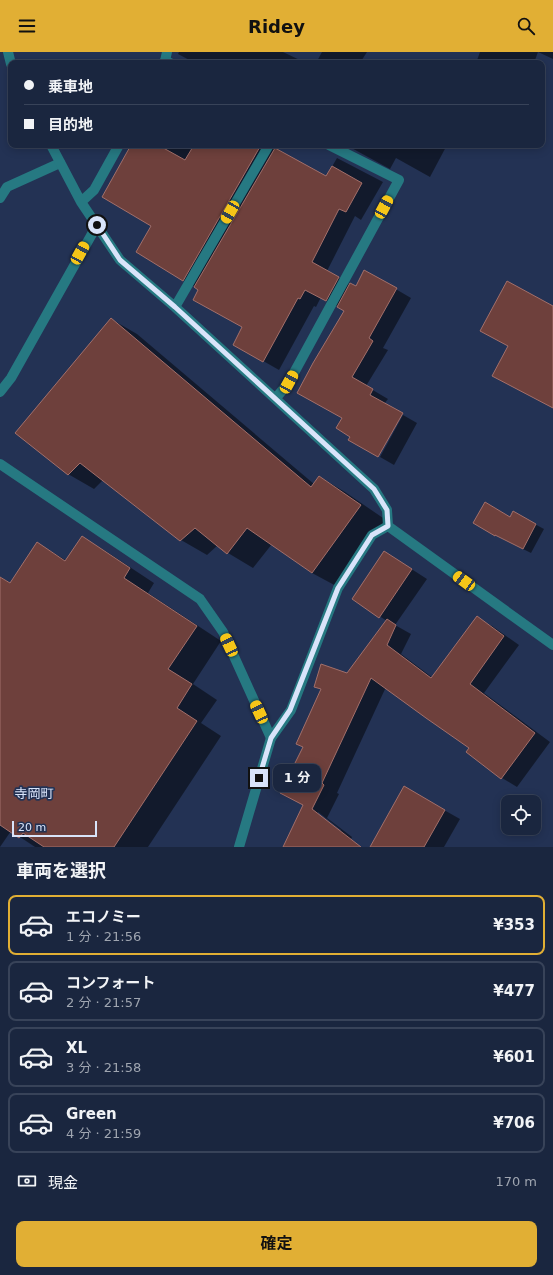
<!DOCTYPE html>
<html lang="ja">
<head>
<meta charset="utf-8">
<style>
  body { margin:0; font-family:"DejaVu Sans","Noto Sans JP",sans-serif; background:#27324a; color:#f1f3f6; height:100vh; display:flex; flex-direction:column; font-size:15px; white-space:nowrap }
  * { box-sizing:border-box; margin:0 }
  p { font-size:13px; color:#9fa5b0 }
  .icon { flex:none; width:22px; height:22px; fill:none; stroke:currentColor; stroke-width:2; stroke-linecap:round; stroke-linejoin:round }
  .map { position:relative; height:795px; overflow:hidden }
  .details { display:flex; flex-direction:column; background:#1a263f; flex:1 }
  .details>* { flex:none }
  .guide { position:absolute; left:8px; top:8px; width:537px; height:88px; border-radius:8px; box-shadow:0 2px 10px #0003,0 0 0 1px #384359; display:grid; align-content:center; height:88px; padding:0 16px; background:#1a263f }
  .tools { position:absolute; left:501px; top:743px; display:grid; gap:8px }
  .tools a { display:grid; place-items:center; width:40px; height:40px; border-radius:8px; background:#1a263f; box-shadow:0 2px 10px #0003,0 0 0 1px #384359; font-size:20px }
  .scale { position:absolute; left:12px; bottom:10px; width:85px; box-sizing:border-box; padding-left:4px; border:2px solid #d9e4fa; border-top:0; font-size:11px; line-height:14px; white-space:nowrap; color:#d9e4fa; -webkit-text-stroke:3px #233254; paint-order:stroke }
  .end { position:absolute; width:18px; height:18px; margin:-9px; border:5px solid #d9e4fa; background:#111; box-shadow:0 0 0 2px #111 }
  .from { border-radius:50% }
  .bubble { position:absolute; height:28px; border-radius:8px; background:#1a263f; box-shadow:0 2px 10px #0003,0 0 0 1px #384359; font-size:13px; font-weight:700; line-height:28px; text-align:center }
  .car { position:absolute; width:12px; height:24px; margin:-12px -6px; border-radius:5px; box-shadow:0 0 3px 1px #0007; background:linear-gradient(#f5c518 24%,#345 0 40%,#f5c518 0 76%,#345 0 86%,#f5c518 0) }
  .guide b { display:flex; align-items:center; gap:14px; height:38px; font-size:15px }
  .guide b+b { border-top:1px solid #384359 }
  .guide i { width:10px; height:10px; background:#f1f3f6 }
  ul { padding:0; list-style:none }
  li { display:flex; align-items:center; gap:12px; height:60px; margin:0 8px 6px; padding:0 8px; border:2px solid #384359; border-radius:8px }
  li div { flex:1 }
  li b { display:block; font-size:15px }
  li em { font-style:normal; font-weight:700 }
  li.selected { border-color:#e1af34 }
  li>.icon { width:36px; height:36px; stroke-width:1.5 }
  h2 { padding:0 16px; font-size:18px; line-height:48px }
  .pay { display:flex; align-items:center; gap:10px; height:44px; padding:0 16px; font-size:15px }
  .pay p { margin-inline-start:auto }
  .cta { display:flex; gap:8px; margin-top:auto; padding:8px 16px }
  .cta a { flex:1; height:46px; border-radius:8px; background:#e1af34; color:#111; font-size:16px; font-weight:700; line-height:46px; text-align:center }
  header { display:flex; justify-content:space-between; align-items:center; height:52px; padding:0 16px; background:#e1af34; color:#111; font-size:18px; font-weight:700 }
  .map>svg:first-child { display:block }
  .shadow { fill:#0007; fill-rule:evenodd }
  .building { fill:#6e403c; stroke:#a26f6a }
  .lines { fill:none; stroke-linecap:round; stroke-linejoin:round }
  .service { stroke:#267982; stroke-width:10 }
  .minor { stroke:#267982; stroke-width:10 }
  .route { stroke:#d9e4fa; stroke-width:5 }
  .labels { text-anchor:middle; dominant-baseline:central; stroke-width:3.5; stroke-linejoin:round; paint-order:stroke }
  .quarter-label { font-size:13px; fill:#d9e4fa; stroke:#233254 }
</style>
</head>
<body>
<header><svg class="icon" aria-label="menu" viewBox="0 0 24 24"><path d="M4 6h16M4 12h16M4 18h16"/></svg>Ridey<svg class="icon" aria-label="search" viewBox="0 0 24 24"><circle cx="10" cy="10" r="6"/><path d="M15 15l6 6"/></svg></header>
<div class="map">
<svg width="553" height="795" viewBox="0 0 553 795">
  <rect width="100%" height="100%" fill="#233254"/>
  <!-- shadow -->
  <path class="shadow" d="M 179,0 L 283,0 L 306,11 L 195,11 L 178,2 Z
    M 322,0 L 367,0 L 360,11 L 316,11 Z
    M 480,0 L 553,0 L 553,7 L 538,0 L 534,11 L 476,11 Z
    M 132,93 L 267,93 L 326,125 L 337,106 L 383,130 L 361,168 L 355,164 L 327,219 L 356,236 L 365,219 L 411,246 L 383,296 L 388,298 L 366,334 L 388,347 L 384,352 L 351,384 L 343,366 L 346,259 L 321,245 L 316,255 L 314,254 L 279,318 L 249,301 L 244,275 L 200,238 L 183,228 L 152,174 Z
    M 346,93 L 447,93 L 430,125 L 396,106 L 390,117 Z
    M 111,267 L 137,282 L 314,432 L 320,425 L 345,440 L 386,468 L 338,535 L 312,521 L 272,492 L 253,516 L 228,501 L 218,493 L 207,503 L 181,488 L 103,428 L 94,437 L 68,422 Z
    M 403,363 L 417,371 L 394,413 L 380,405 Z
    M 514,461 L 544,477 L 531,501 L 503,487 L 474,470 L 511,466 Z
    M 82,485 L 107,500 L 154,531 L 148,541 L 221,589 L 193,632 L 217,648 L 201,671 L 221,684 L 148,795 L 35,795 L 11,779 L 0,795 L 0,525 L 11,531 L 37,491 L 67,509 Z
    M 385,500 L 427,527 L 395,573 L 411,582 L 401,602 L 433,626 L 477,566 L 492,574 L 519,593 L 484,641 L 550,690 L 517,735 L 502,726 L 467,700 L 470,696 L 386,635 L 337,741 L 339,742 L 327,766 L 352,785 L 347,795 L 284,795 L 304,753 L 304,695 L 321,638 L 315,634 L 348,622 L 387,569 L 353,547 ZM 318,760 L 341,778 L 340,780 L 318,763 Z
    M 405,736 L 460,767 L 444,795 L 371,795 Z"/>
  <!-- building -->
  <path class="building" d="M 131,93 L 158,93 L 185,108 L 194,93 L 261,93 L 183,229 L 136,200 L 151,174 L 102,145 Z
    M 275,96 L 326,124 L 332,114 L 362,131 L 346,160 L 339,157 L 312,210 L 339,225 L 326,249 L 305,238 L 300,247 L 298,246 L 263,310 L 233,293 L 242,275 L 193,248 L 198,238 L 194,235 Z
    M 364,218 L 397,236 L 369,286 L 373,289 L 352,325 L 373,337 L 370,343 L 403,361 L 378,405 L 348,388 L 350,385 L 336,376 L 342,366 L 297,341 L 313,311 L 344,259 L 337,255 L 350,231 L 356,234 Z
    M 507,229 L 553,254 L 553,356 L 492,324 L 508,294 L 480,279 Z
    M 111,266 L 311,435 L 319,424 L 361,453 L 312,521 L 247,476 L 227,502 L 195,476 L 180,489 L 80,411 L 68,423 L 15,381 Z
    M 485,450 L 510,465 L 513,459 L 536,472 L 523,497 L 495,483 L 495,484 L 473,471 Z
    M 82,484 L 130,516 L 124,526 L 197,574 L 168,617 L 192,632 L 177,656 L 197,669 L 114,795 L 44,795 L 23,781 L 19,786 L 0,773 L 0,525 L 10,531 L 37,490 L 65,509 Z
    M 384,499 L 412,517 L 379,566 L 352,547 Z
    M 477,564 L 504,584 L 470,632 L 535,681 L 501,727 L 466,700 L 469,696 L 426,666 L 371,626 L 322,731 L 324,733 L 312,757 L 361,795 L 283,795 L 303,753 L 280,741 L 303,695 L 296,692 L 321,637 L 314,635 L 321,612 L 347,621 L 387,567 L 396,573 L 387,593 L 431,626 Z
    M 404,734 L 445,758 L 424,795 L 370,795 Z"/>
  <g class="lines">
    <!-- service -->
    <path class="service" d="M 165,9 L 167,0
      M 0,146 L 7,135 L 60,111
      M 0,340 L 11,326 L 97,173
      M 0,412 L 200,547 L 223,580 L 271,686
      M 271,686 L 291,658 L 338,536 L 372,483 L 388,474"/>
    <!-- minor -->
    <path class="minor" d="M 8,0 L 11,12
      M 164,11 L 165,9 L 170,11
      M 51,93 L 81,150 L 120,208 L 175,255 L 374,437 L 387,458 L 388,474 L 553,593
      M 81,150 L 94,138 L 119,93
      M 175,255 L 269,93
      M 276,346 L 289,330 L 399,128 L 329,93
      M 239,795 L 271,686"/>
  </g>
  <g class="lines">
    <!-- route -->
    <path class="route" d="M 97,173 L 120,208 L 175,255 L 374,437 L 387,458 L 388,474 L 372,483 L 338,536 L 290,658 L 271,686 L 259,726"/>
  </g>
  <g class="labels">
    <!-- quarter labels -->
    <g class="quarter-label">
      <text x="34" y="741">寺岡町</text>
    </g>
  </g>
</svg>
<div class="tools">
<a><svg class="icon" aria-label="locate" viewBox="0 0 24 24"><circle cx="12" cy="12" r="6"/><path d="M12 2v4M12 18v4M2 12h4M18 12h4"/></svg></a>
</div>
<div class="scale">20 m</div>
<i class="end from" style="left:97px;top:173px"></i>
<i class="end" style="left:259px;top:726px"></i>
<div class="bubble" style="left:273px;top:712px;width:48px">1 分</div>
<i class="car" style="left:384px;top:155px;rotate:28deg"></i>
<i class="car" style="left:230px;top:160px;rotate:210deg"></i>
<i class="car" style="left:80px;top:201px;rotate:29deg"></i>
<i class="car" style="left:289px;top:330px;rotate:29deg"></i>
<i class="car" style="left:464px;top:529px;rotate:306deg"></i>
<i class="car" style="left:229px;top:593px;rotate:335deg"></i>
<i class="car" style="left:259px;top:660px;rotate:335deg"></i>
<div class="guide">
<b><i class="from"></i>乗車地</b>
<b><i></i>目的地</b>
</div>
</div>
<section class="details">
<h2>車両を選択</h2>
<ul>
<li class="selected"><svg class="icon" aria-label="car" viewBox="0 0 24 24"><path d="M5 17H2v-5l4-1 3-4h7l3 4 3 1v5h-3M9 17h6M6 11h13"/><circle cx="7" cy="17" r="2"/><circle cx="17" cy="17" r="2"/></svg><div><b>エコノミー</b><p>1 分 · 21:56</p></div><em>¥353</em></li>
<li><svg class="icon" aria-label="car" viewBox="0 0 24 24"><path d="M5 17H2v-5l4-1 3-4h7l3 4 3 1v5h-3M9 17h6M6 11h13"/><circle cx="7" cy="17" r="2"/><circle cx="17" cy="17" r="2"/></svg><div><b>コンフォート</b><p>2 分 · 21:57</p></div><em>¥477</em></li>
<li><svg class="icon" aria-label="car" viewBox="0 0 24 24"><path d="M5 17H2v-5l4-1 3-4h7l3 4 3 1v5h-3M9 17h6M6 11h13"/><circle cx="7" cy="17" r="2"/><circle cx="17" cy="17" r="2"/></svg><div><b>XL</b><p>3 分 · 21:58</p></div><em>¥601</em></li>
<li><svg class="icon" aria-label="car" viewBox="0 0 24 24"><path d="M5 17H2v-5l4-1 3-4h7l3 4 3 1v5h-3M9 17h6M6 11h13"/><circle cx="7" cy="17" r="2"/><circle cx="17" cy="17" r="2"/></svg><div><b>Green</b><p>4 分 · 21:59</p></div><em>¥706</em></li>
</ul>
<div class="pay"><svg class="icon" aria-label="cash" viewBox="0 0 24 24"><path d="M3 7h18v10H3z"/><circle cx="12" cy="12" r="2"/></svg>現金<p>170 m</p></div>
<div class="cta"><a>確定</a></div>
</section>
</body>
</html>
